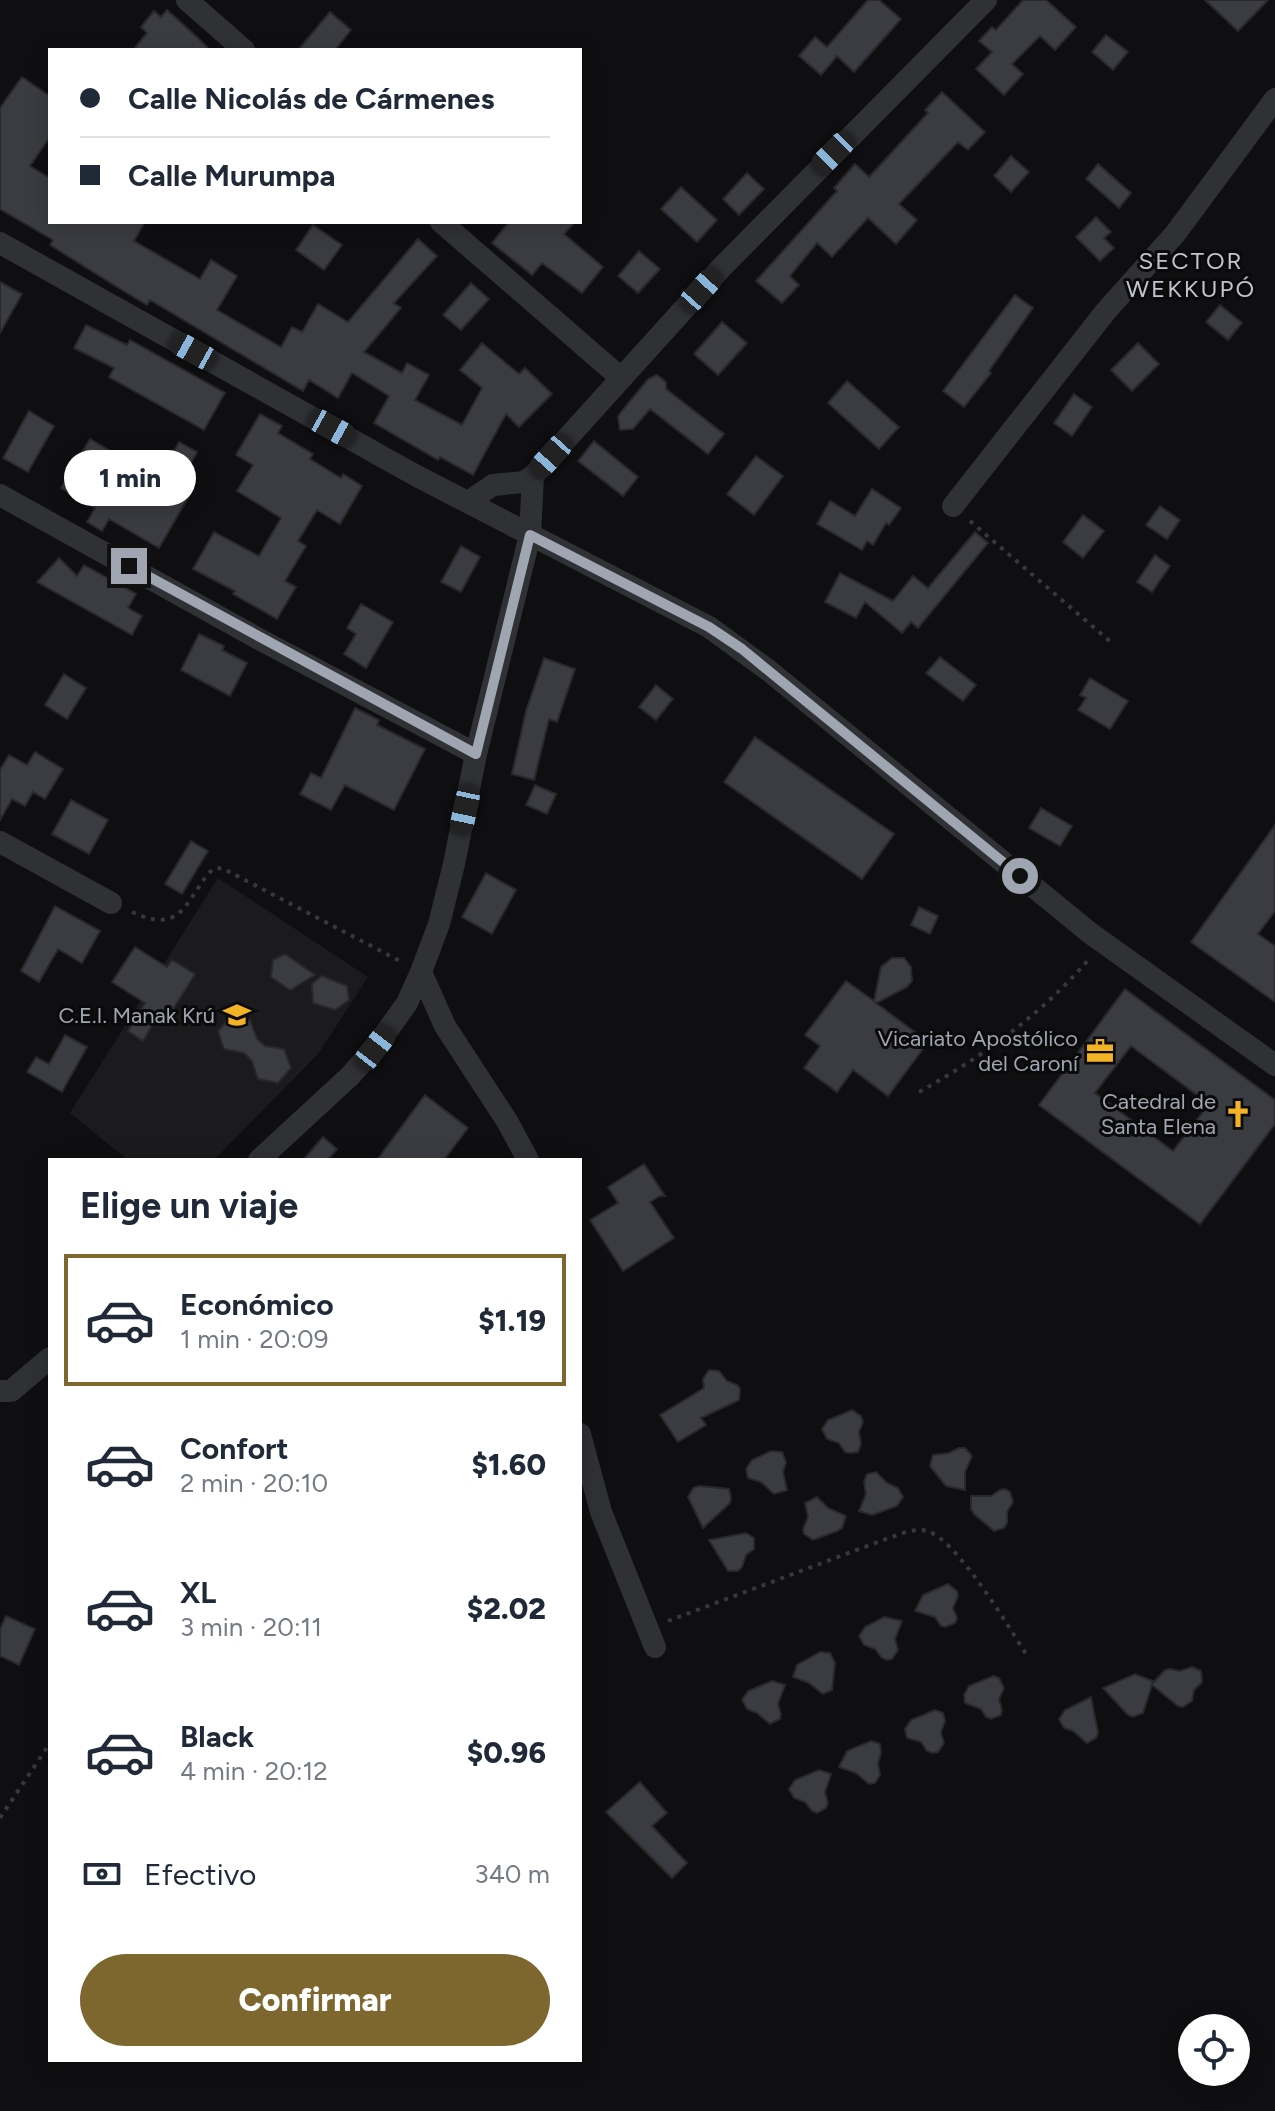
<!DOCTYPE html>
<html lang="es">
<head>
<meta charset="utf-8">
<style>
  body { margin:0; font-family:Figtree,sans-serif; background:#f6f6f7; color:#1f2937; height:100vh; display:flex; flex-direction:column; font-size:30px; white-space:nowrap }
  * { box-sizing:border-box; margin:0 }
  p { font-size:26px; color:#747a83 }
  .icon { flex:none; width:44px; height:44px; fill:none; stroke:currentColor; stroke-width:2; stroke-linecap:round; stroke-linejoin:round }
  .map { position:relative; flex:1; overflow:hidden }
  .drawer { position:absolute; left:48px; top:1158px; width:534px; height:904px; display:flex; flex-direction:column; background:#fff; border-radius:0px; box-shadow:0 4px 20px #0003 }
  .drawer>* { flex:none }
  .top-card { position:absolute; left:48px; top:48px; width:534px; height:176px; border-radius:0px; box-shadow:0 4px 20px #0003; display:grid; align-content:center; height:176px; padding:0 32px; background:#fff }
  .fabs { position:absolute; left:1178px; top:2014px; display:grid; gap:16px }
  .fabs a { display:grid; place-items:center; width:72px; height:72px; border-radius:50%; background:#fff; box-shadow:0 4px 20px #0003; font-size:40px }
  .end { position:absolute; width:36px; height:36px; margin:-18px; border:10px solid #a0a5b2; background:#111; box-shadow:0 0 0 4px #111 }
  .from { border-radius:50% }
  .bubble { position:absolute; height:56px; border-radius:28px; background:#fff; box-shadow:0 4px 20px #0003; font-size:26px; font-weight:800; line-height:56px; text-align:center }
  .car { position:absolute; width:24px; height:48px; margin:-24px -12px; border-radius:10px; box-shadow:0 0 6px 2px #0007; background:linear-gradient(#222 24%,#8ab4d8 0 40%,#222 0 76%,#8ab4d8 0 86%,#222 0) }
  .top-card b { display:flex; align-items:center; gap:28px; height:76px; font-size:30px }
  .top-card b+b { border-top:2px solid #e0e1e3 }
  .top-card i { width:20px; height:20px; background:#1f2937 }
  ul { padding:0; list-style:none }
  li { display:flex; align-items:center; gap:24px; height:132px; margin:0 16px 12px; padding:0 16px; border:4px solid transparent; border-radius:0px }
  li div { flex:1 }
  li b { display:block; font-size:30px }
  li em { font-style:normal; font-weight:800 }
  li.current { border-color:#7e672f }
  li>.icon { width:72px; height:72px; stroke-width:1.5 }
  h2 { padding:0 32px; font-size:36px; line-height:96px }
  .pay { display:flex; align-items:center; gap:20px; height:88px; padding:0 32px; font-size:30px }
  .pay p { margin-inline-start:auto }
  .primary-button { display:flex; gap:16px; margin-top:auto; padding:16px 32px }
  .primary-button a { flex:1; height:92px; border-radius:48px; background:#7e672f; color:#fff; font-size:32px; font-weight:800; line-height:92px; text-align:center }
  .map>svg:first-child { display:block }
  .built { fill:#1b1b1d }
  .building { fill:#3b3c41; stroke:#29292d; stroke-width:2; fill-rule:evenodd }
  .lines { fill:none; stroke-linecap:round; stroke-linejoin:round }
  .path { stroke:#36383c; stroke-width:4; stroke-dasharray:4 6; stroke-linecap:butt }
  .minor { stroke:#303135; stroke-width:22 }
  .route { stroke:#a0a5b2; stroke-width:10 }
  .labels { text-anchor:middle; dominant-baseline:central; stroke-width:6; stroke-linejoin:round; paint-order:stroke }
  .poi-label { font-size:22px; fill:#a0a5b2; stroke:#0a0a0b; text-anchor:end }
  .neighbourhood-label { font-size:24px; letter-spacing:2px; fill:#c1c4ce; stroke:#0a0a0b }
</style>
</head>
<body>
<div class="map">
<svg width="1275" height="2111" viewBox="0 0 1275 2111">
  <rect width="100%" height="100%" fill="#0f0f11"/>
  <!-- built -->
  <path class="built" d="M 218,878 L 368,977 L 318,1054 L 214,1160 L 128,1160 L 70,1113 Z"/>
  <!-- building -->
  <path class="building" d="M 868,0 L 879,0 L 901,19 L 854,72 L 837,56 L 821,75 L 799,56 L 815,37 L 827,47 Z
    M 1023,0 L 1046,0 L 1076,27 L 1055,50 L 1040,36 L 1012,64 L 1023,74 L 1004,95 L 976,69 L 992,52 L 979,41 L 992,27 L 996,30 Z
    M 1205,0 L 1268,0 L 1238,31 Z
    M 167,10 L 196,36 L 210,50 L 133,50 L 147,33 L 141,27 L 154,11 L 161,17 Z
    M 330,12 L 351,30 L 335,50 L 298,50 Z
    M 1106,35 L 1128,52 L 1113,70 L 1092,52 Z
    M 22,77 L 50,96 L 50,137 L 30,166 L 50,178 L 50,222 L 145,222 L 134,241 L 200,279 L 211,260 L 237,276 L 217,310 L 281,347 L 292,327 L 302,332 L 318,304 L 348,322 L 418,239 L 437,256 L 394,303 L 401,308 L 364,352 L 402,373 L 407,363 L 429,375 L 415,400 L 462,425 L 482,388 L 460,370 L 482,343 L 519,374 L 525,368 L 552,394 L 519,427 L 506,414 L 473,475 L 440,457 L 438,460 L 374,423 L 389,396 L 352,373 L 338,398 L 309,380 L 303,391 L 150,300 L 147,305 L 122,290 L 50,245 L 53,240 L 0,209 L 0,108 Z
    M 942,92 L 985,132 L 968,150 L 958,142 L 899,204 L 917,220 L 896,244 L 868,218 L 832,257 L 817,243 L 790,276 L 799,285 L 782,303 L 756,281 L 837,191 L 834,188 L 855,164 L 869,177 L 928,113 L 925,110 Z
    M 1011,156 L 1029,172 L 1011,192 L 994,176 Z
    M 1098,164 L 1131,193 L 1119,208 L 1086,179 Z
    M 747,173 L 764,189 L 739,215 L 723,199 Z
    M 681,187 L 717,220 L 697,242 L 661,209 Z
    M 1096,217 L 1111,232 L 1104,238 L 1114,248 L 1100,261 L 1076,237 Z
    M 509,222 L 575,222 L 564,234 L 603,267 L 582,293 L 542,263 L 532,275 L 492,243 Z
    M 313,225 L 342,245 L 324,270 L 296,250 Z
    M 639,251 L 660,269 L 638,293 L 618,276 Z
    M 0,282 L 22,294 L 0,333 Z
    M 471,283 L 489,299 L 461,330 L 443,315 Z
    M 1015,295 L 1033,308 L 989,371 L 991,373 L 964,407 L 943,391 Z
    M 1220,305 L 1242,323 L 1228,340 L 1206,322 Z
    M 722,322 L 747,343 L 718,375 L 694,354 Z
    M 86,325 L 127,345 L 130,340 L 225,393 L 204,430 L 109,377 L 114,368 L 74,348 Z
    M 1138,343 L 1159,364 L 1132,391 L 1111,370 Z
    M 657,375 L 666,382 L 666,389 L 724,434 L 708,454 L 650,409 L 633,429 L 620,430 L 618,417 L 621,412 L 648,379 Z
    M 847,381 L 899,427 L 879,449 L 828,403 Z
    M 1074,394 L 1092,407 L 1072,436 L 1054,423 Z
    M 29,411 L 54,426 L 28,472 L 3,458 Z
    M 260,414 L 282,426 L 278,433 L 313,454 L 310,459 L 341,478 L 343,474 L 362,486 L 340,524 L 317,510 L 298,541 L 306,546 L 285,581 L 296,587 L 277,619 L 233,594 L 235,591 L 193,569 L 214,532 L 259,556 L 281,518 L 237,491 L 253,465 L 236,455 Z
    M 90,439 L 159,479 L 179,442 L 197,452 L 177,489 L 189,496 L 159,548 L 109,519 L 102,531 L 87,522 L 95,508 L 61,488 Z
    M 594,441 L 638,477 L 623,496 L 578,461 Z
    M 756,456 L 783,476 L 754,515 L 727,494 Z
    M 872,489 L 901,508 L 889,525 L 886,523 L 873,545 L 867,541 L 862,550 L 817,524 L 830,501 L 855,516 Z
    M 1160,506 L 1180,520 L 1167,539 L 1146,525 Z
    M 1083,515 L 1104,531 L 1083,558 L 1063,542 Z
    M 975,532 L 988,543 L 918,628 L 911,622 L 902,633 L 865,602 L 856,618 L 825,602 L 840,573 L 893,601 L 913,576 L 928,588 Z
    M 461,546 L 480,557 L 461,592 L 441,582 Z
    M 1155,555 L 1170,566 L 1152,592 L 1137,582 Z
    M 59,558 L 77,576 L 84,565 L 136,594 L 128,608 L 142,616 L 132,635 L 37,582 Z
    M 361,604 L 393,622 L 366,668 L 344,654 L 356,634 L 347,628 Z
    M 199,634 L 224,646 L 222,650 L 247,663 L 230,696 L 181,670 Z
    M 940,657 L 976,685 L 963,701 L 926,673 Z
    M 544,658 L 575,669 L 557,722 L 549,719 L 534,780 L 512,774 L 526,711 Z
    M 64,674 L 86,688 L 67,719 L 45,705 Z
    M 1090,678 L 1128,701 L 1110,729 L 1078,710 L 1086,698 L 1080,695 Z
    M 656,685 L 673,699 L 656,720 L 639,707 Z
    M 355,708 L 379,720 L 377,725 L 425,749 L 394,810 L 345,785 L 331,810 L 300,794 L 311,773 L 321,778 Z
    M 755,737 L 894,834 L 862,879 L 724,782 Z
    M 35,752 L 63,769 L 45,799 L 33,792 L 25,806 L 12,799 L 0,820 L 0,770 L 9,755 L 27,765 Z
    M 535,785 L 556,794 L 547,814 L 526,805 Z
    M 71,800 L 108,820 L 89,854 L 52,834 Z
    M 1041,808 L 1072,826 L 1060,846 L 1029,828 Z
    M 1275,825 L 1275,911 L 1258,934 L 1275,946 L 1275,1002 L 1191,942 Z
    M 191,841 L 208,851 L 182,894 L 165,884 Z
    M 486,873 L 516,890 L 492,934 L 462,917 Z
    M 55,906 L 100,931 L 82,963 L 58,949 L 39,982 L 21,971 Z
    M 919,907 L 938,916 L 930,934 L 911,925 Z
    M 135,947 L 167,967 L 172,960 L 195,974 L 165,1022 L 157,1017 L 143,1041 L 128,1031 L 145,1003 L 112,982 Z
    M 285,954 L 315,975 L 290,990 L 271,977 L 273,960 Z
    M 892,958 L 904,958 L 911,967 L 912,981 L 907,987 L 876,1003 L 928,1042 L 888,1096 L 853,1070 L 837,1092 L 804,1068 L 820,1046 L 805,1035 L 846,981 L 874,1001 L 881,967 Z
    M 322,976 L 347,986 L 349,1000 L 335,1010 L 313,1003 L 312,984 Z
    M 1125,989 L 1275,1100 L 1275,1124 L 1200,1224 L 1039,1105 ZM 1131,1046 L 1209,1104 L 1173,1151 L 1095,1093 Z
    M 231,1016 L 250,1020 L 257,1039 L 265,1046 L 284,1049 L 291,1068 L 278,1083 L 258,1079 L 252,1061 L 244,1053 L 224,1049 L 218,1031 Z
    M 65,1035 L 87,1047 L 62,1092 L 27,1072 L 36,1057 L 49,1064 Z
    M 425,1095 L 468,1128 L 444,1160 L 377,1160 Z
    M 323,1137 L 337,1149 L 328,1160 L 303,1160 Z
    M 644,1164 L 665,1196 L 660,1196 L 650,1202 L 674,1238 L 623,1271 L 590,1220 L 618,1203 L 608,1187 Z
    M 709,1370 L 719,1371 L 727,1381 L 737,1385 L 740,1389 L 739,1400 L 701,1418 L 706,1425 L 678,1442 L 660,1415 L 704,1388 L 703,1379 Z
    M 852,1410 L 861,1416 L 863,1422 L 859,1432 L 861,1444 L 858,1452 L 850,1453 L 845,1452 L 839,1443 L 827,1439 L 822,1429 L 828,1420 Z
    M 959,1448 L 965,1448 L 972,1456 L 965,1472 L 965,1490 L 946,1486 L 930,1466 L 933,1455 L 949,1453 Z
    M 771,1451 L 782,1452 L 786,1462 L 783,1472 L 787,1490 L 774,1494 L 761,1482 L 748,1478 L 746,1469 L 752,1460 Z
    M 876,1472 L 887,1483 L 898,1488 L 903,1497 L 897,1506 L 872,1515 L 859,1511 L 866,1494 L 864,1482 L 867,1474 Z
    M 699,1486 L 729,1489 L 731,1498 L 730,1503 L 703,1528 L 688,1497 L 693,1488 Z
    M 1005,1489 L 1010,1492 L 1013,1502 L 1007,1512 L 1007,1523 L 1004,1528 L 994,1531 L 974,1514 L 971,1509 L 971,1496 L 991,1496 L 1000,1490 Z
    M 817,1497 L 828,1508 L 846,1516 L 842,1528 L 837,1531 L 813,1540 L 804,1534 L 803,1529 L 808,1517 L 805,1503 Z
    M 746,1533 L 754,1538 L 754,1549 L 746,1555 L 742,1567 L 738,1571 L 728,1571 L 709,1540 Z
    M 948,1584 L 957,1591 L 958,1596 L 953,1608 L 957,1618 L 955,1623 L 945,1627 L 941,1626 L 935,1617 L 915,1611 L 923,1595 Z
    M 6,1616 L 35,1629 L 19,1665 L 0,1656 L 0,1629 Z
    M 884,1617 L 902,1621 L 895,1639 L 898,1650 L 892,1659 L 887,1660 L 882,1658 L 875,1649 L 864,1645 L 859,1636 L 865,1627 Z
    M 820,1652 L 830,1653 L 835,1663 L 832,1690 L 823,1694 L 809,1683 L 793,1677 L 797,1665 Z
    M 1192,1667 L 1201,1671 L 1202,1682 L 1194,1690 L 1192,1701 L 1183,1707 L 1178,1706 L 1152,1685 L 1143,1713 L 1133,1717 L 1128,1715 L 1103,1688 L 1135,1674 L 1153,1681 L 1152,1684 L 1165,1670 L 1170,1669 L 1180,1671 Z
    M 993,1676 L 999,1678 L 1004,1688 L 999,1699 L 1002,1710 L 1001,1715 L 991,1719 L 986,1717 L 981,1709 L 965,1703 L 964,1695 L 969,1686 Z
    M 772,1681 L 785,1685 L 778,1704 L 781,1714 L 780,1719 L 770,1724 L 757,1713 L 747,1709 L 742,1700 L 748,1691 Z
    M 1091,1697 L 1098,1733 L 1096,1738 L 1087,1743 L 1073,1731 L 1064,1728 L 1059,1719 L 1065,1710 Z
    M 935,1710 L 943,1713 L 945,1721 L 941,1732 L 944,1743 L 938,1752 L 933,1753 L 927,1751 L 921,1742 L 907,1738 L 905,1729 L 911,1720 Z
    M 871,1741 L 880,1744 L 881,1753 L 878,1763 L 880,1775 L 875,1783 L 869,1784 L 856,1773 L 839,1767 L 847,1751 Z
    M 819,1770 L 831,1774 L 825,1792 L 828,1803 L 826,1808 L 817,1813 L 812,1811 L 805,1802 L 794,1798 L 789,1789 L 795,1780 Z
    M 640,1782 L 667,1813 L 652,1826 L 687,1863 L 672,1878 L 606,1812 Z"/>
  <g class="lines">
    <!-- path -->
    <path class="path" d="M 970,521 L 1113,644
      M 132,912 C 179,933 183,908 207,875 L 213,869 L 222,868 L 402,962
      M 919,1092 C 982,1057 1042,1014 1089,959
      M 668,1621 L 886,1539 C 899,1535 914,1527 928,1531 C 958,1542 1008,1626 1026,1654
      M 0,1818 L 50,1743"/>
    <!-- minor -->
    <path class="minor" d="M 187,0 L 244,50
      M 441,222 L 621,378
      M 0,243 L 415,475 L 709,627 L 768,670 L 1090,933 L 1275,1065
      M 0,495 L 257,638 L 476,754
      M 468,502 L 493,485 L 524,482 L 533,476 L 721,268 L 986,0
      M 953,506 L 1106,311 L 1175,234 L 1275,99
      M 0,842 L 111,903
      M 421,972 L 445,1026 L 507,1121 L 528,1160
      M 259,1160 L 350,1076 L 375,1048 L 407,1003 L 421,972 L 439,924 L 454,864 L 476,754 L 530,535 L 533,476
      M 0,1391 L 11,1391 L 50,1358
      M 580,1434 L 601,1512 L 655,1647"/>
  </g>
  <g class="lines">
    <!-- route -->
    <path class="route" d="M 129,566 L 476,754 L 530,535 L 709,627 L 742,649 L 1020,876"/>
  </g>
  <!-- icons -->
  <defs>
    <g id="school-bare" transform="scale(2.16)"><path d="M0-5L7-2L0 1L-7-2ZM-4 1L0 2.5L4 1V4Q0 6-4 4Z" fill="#f3b325" stroke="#0a0a0b" stroke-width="2.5" paint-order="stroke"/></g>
    <g id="office-bare" transform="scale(2.16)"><path d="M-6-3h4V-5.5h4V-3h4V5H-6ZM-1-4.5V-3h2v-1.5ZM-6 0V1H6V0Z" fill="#f3b325" stroke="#0a0a0b" stroke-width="2.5" paint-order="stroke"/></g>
    <g id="church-bare" transform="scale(2.16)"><path d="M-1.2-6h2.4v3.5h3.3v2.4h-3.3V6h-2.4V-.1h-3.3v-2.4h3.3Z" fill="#f3b325" stroke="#0a0a0b" stroke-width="2.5" paint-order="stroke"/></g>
  </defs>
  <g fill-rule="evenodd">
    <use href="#school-bare" x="237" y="1015"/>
    <use href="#office-bare" x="1100" y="1051"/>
    <use href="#church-bare" x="1238" y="1114"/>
  </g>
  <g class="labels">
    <!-- poi labels -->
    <g class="poi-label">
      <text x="215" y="1015">C.E.I. Manak Krú</text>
      <text x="1078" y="1038">Vicariato Apostólico<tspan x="1078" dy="25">del Caroní</tspan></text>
      <text x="1216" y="1101">Catedral de<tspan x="1216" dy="25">Santa Elena</tspan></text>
    </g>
    <!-- neighbourhood labels -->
    <g class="neighbourhood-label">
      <text x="1191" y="260">SECTOR<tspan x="1191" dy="28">WEKKUPÓ</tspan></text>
    </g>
  </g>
</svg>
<div class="fabs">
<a><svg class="icon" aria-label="locate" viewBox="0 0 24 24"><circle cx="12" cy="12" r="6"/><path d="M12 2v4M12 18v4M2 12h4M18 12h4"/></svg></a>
</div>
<i class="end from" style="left:1020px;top:876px"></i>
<i class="end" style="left:129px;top:566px"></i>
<div class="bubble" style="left:64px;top:450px;width:132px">1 min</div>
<i class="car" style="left:833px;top:153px;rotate:225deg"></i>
<i class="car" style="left:701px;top:290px;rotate:42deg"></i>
<i class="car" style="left:193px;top:351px;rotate:299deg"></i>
<i class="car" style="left:332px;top:428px;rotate:119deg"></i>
<i class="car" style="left:551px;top:456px;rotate:222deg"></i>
<i class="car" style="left:465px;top:810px;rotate:192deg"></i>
<i class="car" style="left:375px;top:1048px;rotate:38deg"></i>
<div class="top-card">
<b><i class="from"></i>Calle Nicolás de Cármenes</b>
<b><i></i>Calle Murumpa</b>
</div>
<section class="drawer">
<h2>Elige un viaje</h2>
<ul>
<li class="current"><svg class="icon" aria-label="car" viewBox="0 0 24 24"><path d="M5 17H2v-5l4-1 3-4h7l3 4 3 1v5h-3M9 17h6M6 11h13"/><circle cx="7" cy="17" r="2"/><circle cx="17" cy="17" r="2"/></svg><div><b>Económico</b><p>1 min · 20:09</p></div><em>$1.19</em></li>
<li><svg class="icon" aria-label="car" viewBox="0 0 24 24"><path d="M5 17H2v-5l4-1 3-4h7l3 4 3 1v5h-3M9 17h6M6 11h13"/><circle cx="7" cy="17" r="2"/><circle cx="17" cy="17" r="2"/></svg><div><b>Confort</b><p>2 min · 20:10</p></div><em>$1.60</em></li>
<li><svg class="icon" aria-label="car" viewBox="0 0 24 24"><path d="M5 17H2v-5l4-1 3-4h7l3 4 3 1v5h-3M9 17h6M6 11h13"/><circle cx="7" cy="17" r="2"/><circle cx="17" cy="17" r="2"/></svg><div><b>XL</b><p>3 min · 20:11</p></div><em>$2.02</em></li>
<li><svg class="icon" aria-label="car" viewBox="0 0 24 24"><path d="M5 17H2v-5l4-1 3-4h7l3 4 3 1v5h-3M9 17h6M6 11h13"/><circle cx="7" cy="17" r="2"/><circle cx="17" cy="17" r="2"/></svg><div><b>Black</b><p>4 min · 20:12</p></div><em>$0.96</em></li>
</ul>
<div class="pay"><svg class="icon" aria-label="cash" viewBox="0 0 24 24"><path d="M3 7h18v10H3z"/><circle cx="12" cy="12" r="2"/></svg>Efectivo<p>340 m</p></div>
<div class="primary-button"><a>Confirmar</a></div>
</section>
</div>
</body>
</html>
